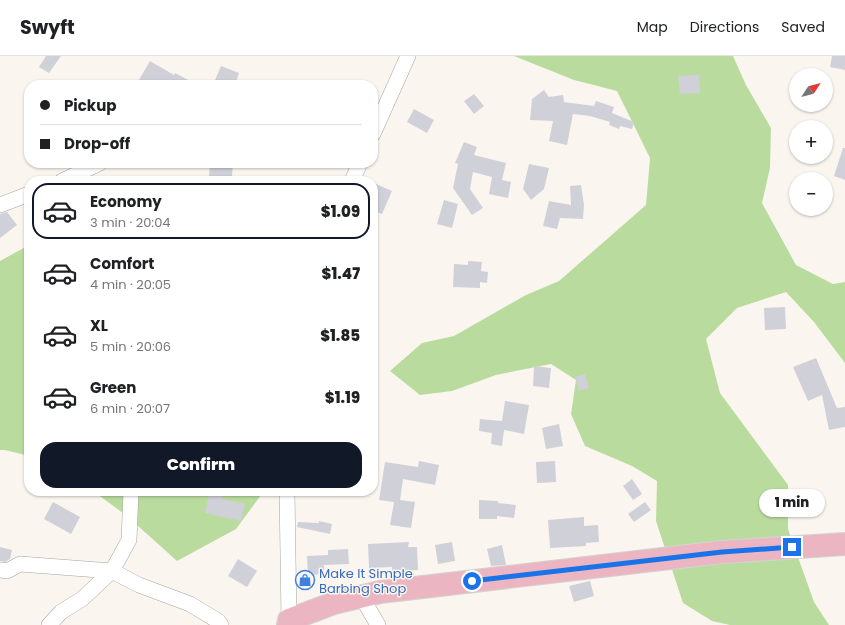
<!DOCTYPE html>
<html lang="en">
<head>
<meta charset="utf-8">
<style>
  body { margin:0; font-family:Poppins,sans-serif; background:#f2f2f2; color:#202124; height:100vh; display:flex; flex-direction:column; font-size:15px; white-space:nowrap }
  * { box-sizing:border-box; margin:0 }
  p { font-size:13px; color:#757577 }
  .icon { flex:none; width:22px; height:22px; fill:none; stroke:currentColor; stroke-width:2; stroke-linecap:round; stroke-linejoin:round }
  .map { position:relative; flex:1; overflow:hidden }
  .side { position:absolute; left:24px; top:120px; width:354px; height:320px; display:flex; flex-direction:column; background:#fff; border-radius:16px; box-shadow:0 1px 3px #0004 }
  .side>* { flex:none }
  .banner { position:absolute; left:24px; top:24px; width:354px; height:88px; border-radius:16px; box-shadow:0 1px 3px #0004; display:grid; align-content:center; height:88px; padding:0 16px; background:#fff }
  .needle { width:26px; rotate:54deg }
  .fabs { position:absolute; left:789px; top:12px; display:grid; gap:8px }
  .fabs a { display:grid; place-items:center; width:44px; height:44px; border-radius:50%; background:#fff; box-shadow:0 1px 3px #0004; font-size:20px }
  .end { position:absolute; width:18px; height:18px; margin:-9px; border:5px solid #1a73e8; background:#fff; box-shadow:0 0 0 2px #fff }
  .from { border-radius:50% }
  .bubble { position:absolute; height:28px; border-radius:14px; background:#fff; box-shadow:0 1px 3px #0004; font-size:13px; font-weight:800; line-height:28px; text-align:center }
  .banner b { display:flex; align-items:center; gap:14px; height:38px; font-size:15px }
  .banner b+b { border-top:1px solid #e0e0e0 }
  .banner i { width:10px; height:10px; background:#202124 }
  ul { padding:7px 0 0; list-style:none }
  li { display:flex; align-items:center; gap:12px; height:56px; margin:0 8px 6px; padding:0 8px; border:2px solid transparent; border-radius:16px }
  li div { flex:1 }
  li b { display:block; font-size:15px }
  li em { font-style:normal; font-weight:800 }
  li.on { border-color:#111827 }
  li>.icon { width:36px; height:36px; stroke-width:1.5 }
  .button { display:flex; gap:8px; margin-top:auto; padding:8px 16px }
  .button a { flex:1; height:46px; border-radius:16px; background:#111827; color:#fff; font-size:16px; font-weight:800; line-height:46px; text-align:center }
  header { display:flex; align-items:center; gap:24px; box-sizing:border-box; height:56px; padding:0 20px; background:#fff; border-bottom:1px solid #e0e0e0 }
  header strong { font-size:19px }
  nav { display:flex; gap:22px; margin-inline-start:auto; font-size:14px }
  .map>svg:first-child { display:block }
  .green { fill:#b9dc9e }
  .building { fill:#d0d0d9 }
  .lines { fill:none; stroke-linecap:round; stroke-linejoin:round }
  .street-casing { stroke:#a8a49d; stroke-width:16 }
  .primary-casing { stroke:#d4d3d3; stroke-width:24 }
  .street { stroke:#fff; stroke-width:15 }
  .primary { stroke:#ebb6c2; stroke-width:22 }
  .route { stroke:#1a73e8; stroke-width:5 }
  .labels { text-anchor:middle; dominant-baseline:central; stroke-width:3; stroke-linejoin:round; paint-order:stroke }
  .shop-label { font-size:13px; fill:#366cbe; stroke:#faf6ef; text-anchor:start }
</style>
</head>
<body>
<header>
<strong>Swyft</strong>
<nav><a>Map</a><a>Directions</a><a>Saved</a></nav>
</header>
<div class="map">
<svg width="845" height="569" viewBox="0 0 845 569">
  <rect width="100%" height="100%" fill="#faf6ef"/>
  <!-- green -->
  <path class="green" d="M 514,0 L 733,0 L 746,29 L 771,72 L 770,112 L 762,147 L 796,209 L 833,228 L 845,226 L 845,307 L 814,266 L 786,236 L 737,252 L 706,283 L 720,337 L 788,429 L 788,473 L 814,546 L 829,569 L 730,569 L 712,565 L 683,547 L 656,465 L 657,425 L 632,410 L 585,390 L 571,358 L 576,324 L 551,308 L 496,319 L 452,335 L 420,339 L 390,315 L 422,287 L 454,280 L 526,239 L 559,225 L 646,149 L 650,102 L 617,35 L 574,24 Z
    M 29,189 L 29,400 L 5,394 L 0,394 L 0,205 Z
    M 93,435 L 264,435 L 236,473 L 177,505 L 127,460 Z"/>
  <!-- building -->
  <path class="building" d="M 46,0 L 61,0 L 49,17 L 39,11 Z
    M 832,0 L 845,0 L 845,14 L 830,11 Z
    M 150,5 L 174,19 L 175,17 L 198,29 L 136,29 Z
    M 221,10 L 239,17 L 235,29 L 213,29 Z
    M 699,19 L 700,37 L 680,38 L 678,20 Z
    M 544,34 L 549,41 L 563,39 L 564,46 L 594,50 L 596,45 L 614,51 L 612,57 L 634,66 L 632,73 L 620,70 L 619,73 L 609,69 L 610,66 L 590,60 L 573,58 L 567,89 L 549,85 L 553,65 L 530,64 L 532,43 Z
    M 474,38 L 484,50 L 474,58 L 464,45 Z
    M 414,53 L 434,64 L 427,77 L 407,66 Z
    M 464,86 L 477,91 L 474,99 L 506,107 L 502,124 L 511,126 L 508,142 L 489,138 L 492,121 L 473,116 L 470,133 L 483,152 L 472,159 L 453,132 L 458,108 L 455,107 Z
    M 843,92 L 845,92 L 845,124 L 834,120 Z
    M 210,107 L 233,107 L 232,121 L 209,120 Z
    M 529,108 L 549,112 L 544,133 L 531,144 L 523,133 Z
    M 376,128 L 392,135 L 382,158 L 373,155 L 373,135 Z
    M 581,129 L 584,149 L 583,163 L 560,162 L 557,173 L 543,170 L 549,145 L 571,149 L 570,130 Z
    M 444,144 L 458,148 L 452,172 L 437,168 Z
    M 7,156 L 17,169 L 0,182 L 0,158 Z
    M 468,205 L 482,206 L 481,215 L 488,216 L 487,227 L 480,226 L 480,232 L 453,231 L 454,208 L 468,209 Z
    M 785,251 L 786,273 L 765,274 L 764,252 Z
    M 816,302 L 837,352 L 845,351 L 845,371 L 829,374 L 822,339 L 808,345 L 793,311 Z
    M 534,310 L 551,312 L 549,332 L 533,330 Z
    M 585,318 L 589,332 L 579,335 L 575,321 Z
    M 505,345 L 529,349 L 524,378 L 504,374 L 502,390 L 491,388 L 492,377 L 479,375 L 480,363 L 502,365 Z
    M 559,368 L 563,390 L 546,393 L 542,372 Z
    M 419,405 L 439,409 L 435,429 L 403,423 L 400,444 L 415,446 L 411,472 L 390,469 L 394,446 L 379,444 L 385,406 L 418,411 Z
    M 555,405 L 556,426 L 537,427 L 536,406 Z
    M 632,423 L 642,438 L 633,444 L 623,430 Z
    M 210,435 L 224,435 L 222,443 L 245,448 L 241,465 L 205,457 Z
    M 479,444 L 498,445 L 498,447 L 516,449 L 514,462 L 497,460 L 497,463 L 479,463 Z
    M 53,446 L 80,461 L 71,478 L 44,463 Z
    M 645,446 L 651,454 L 634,466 L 628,458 Z
    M 584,461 L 584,470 L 598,469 L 599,486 L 586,487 L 586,490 L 550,492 L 548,464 Z
    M 319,465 L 332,468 L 330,478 L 297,471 L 298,466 L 319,467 Z
    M 409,486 L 408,491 L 417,491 L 418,514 L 392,515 L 392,511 L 369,512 L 368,488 Z
    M 452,486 L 455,505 L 438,508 L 435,489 Z
    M 502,489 L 506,509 L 491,510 L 487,493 Z
    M 0,491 L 12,494 L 10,503 L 5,506 L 0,505 Z
    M 348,493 L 349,508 L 324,509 L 324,518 L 308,519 L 307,500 L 328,499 L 328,494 Z
    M 238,503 L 257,515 L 247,531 L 228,520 Z
    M 590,525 L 594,540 L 574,546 L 569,530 Z"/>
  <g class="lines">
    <!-- street casing -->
    <g class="street-casing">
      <path id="street" d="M 373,78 L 408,0
        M 62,125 L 100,107
        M 352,125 L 360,107
        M 0,149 L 29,138
        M 287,435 L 289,564
        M 0,514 L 7,515 L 20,508 L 112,515 L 139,529 L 190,548 L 218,565 L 221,569
        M 361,540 L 378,569
        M 49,569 L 61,556 L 82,543 L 112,515 L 129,484 L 131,435"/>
    </g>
    <!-- primary casing -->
    <g class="primary-casing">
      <path id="primary" d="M 288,569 L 289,564 L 334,547 L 380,536 L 722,496 L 845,488"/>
    </g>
    <!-- street -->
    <use href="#street" class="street"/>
    <!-- primary -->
    <use href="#primary" class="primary"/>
  </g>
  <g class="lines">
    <!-- route -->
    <path class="route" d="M 472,525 L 722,496 L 792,491"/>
  </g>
  <!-- icons -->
  <defs>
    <g id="shop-ring" transform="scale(1)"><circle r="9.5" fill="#faf6ef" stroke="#3f7fe0" stroke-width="1.5"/><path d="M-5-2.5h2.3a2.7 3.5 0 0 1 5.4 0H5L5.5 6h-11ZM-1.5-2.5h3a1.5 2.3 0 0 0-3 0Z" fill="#3f7fe0"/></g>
  </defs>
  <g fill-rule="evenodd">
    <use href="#shop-ring" x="305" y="524"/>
  </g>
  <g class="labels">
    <!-- shop labels -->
    <g class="shop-label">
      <text x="319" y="517">Make It Simple<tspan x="319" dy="15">Barbing Shop</tspan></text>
    </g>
  </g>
</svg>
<div class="fabs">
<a><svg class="needle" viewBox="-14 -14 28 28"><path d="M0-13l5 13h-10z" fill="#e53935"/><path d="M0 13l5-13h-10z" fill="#757577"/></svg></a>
<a>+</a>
<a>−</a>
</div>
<i class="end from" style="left:472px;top:525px"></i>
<i class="end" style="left:792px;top:491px"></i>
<div class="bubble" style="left:759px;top:433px;width:66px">1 min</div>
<div class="banner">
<b><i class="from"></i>Pickup</b>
<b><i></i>Drop-off</b>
</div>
<section class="side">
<ul>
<li class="on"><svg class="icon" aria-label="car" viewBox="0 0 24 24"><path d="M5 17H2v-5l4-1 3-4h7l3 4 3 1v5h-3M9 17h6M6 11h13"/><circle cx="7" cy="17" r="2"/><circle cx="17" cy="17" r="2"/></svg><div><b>Economy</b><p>3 min · 20:04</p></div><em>$1.09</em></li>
<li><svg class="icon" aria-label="car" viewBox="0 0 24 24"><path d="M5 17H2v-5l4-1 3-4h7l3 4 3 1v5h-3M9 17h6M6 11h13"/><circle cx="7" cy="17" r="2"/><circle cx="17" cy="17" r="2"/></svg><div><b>Comfort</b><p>4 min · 20:05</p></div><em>$1.47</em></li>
<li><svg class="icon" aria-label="car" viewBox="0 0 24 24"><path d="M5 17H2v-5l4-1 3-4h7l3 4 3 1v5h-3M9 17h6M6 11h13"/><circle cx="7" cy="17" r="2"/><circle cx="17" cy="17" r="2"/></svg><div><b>XL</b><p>5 min · 20:06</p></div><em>$1.85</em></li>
<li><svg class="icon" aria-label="car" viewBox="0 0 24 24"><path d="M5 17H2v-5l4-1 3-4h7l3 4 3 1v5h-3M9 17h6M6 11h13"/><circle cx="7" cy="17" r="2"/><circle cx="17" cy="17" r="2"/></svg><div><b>Green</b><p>6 min · 20:07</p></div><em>$1.19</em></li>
</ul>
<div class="button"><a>Confirm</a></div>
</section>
</div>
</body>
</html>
